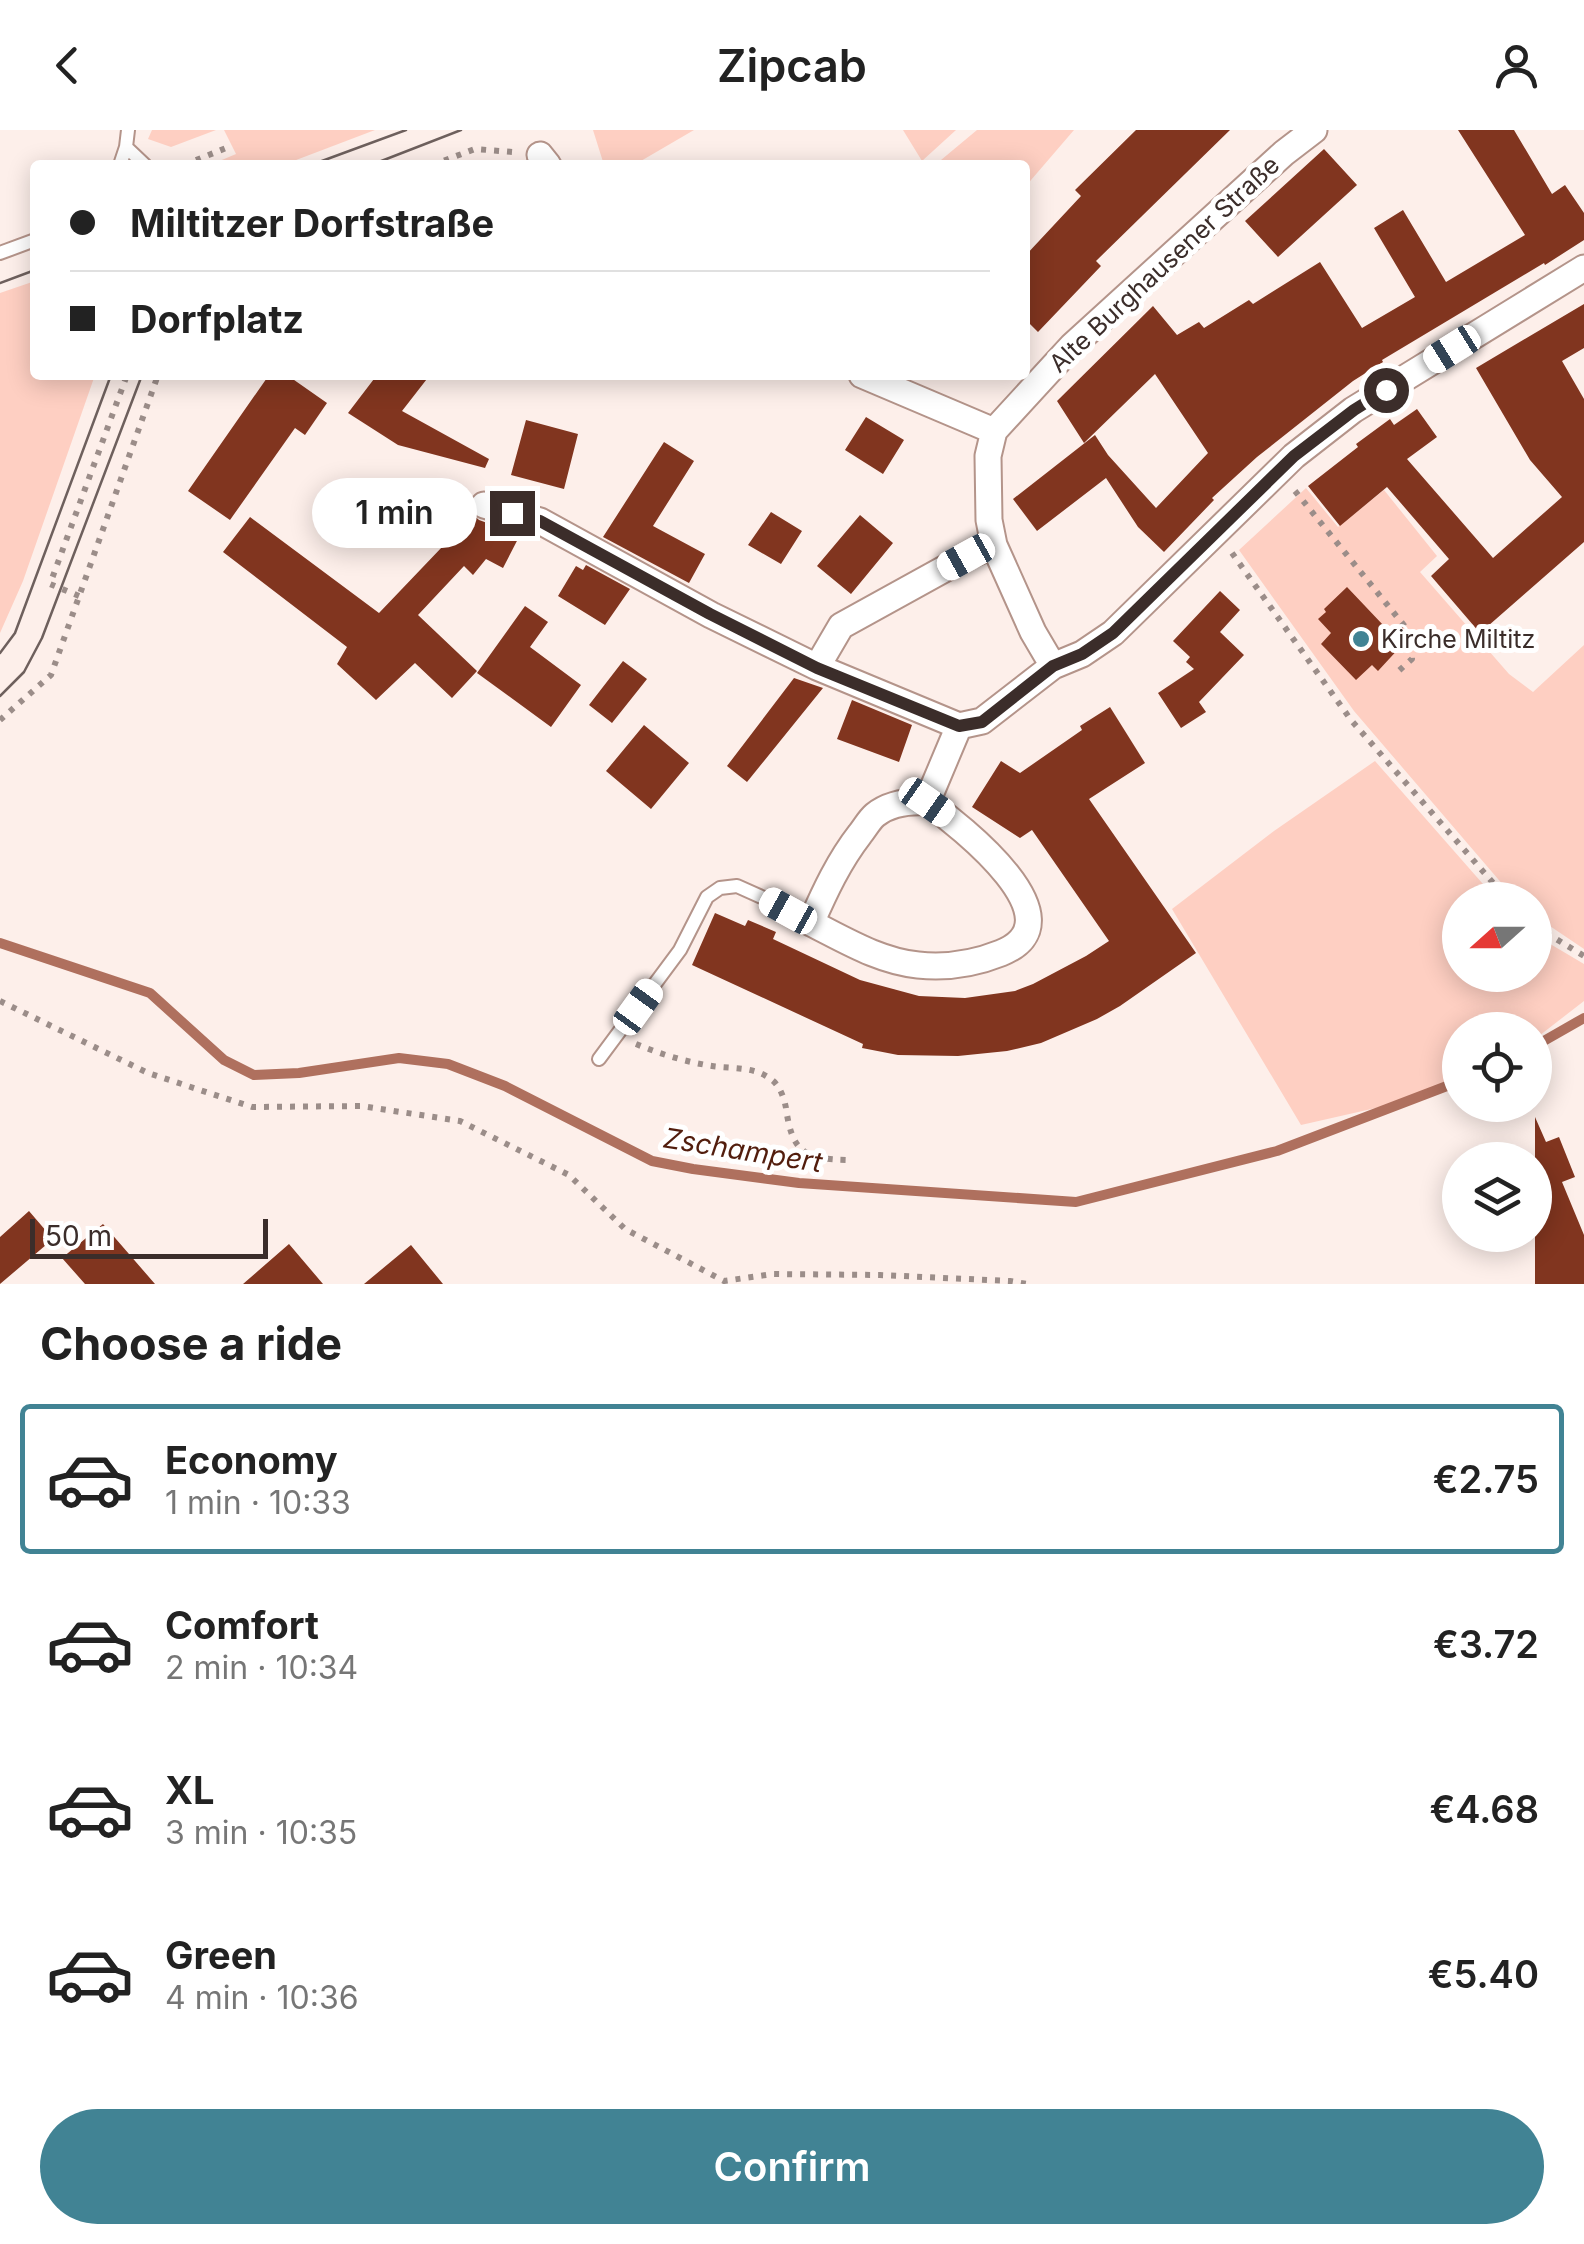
<!DOCTYPE html>
<html lang="en">
<head>
<meta charset="utf-8">
<style>
  body { margin:0; font-family:Inter,sans-serif; background:#f6f6f6; color:#222; height:100vh; display:flex; flex-direction:column; font-size:38px; white-space:nowrap }
  * { box-sizing:border-box; margin:0 }
  p { font-size:32px; color:#767676 }
  .icon { flex:none; width:55px; height:55px; fill:none; stroke:currentColor; stroke-width:2; stroke-linecap:round; stroke-linejoin:round }
  .map { position:relative; height:1154px; overflow:hidden }
  .panel { display:flex; flex-direction:column; background:#fff; flex:1 }
  .panel>* { flex:none }
  .hud { position:absolute; left:30px; top:30px; width:1000px; height:220px; border-radius:10px; box-shadow:0 5px 25px #0003; display:grid; align-content:center; height:220px; padding:0 40px; background:#fff }
  .needle { width:65px; rotate:249deg }
  .buttons { position:absolute; left:1442px; top:752px; display:grid; gap:20px }
  .buttons a { display:grid; place-items:center; width:110px; height:110px; border-radius:50%; background:#fff; box-shadow:0 5px 25px #0003; font-size:50px }
  .scale { position:absolute; left:30px; bottom:25px; width:238px; box-sizing:border-box; padding-left:10px; border:5px solid #3b2d2a; border-top:0; font-size:28px; line-height:35px; white-space:nowrap; color:#3b2d2a; -webkit-text-stroke:8px #fff; paint-order:stroke }
  .end { position:absolute; width:45px; height:45px; margin:-22px; border:12px solid #3b2d2a; background:#fff; box-shadow:0 0 0 5px #fff }
  .from { border-radius:50% }
  .bubble { position:absolute; height:70px; border-radius:35px; background:#fff; box-shadow:0 5px 25px #0003; font-size:32px; font-weight:600; line-height:70px; text-align:center }
  .car { position:absolute; width:30px; height:60px; margin:-30px -15px; border-radius:12px; box-shadow:0 0 8px 2px #0007; background:linear-gradient(#fff 24%,#345 0 40%,#fff 0 76%,#345 0 86%,#fff 0) }
  .hud b { display:flex; align-items:center; gap:35px; height:95px; font-size:38px }
  .hud b+b { border-top:2px solid #e0e0e0 }
  .hud i { width:25px; height:25px; background:#222 }
  ul { padding:0; list-style:none }
  li { display:flex; align-items:center; gap:30px; height:150px; margin:0 20px 15px; padding:0 20px; border:5px solid transparent; border-radius:10px }
  li div { flex:1 }
  li b { display:block; font-size:38px }
  li em { font-style:normal; font-weight:600 }
  li.selected { border-color:#418394 }
  li>.icon { width:90px; height:90px; stroke-width:1.5 }
  h2 { padding:0 40px; font-size:45px; line-height:120px }
  .primary-button { display:flex; gap:20px; margin-top:auto; padding:20px 40px }
  .primary-button a { flex:1; height:115px; border-radius:60px; background:#418394; color:#fff; font-size:40px; font-weight:600; line-height:115px; text-align:center }
  header { display:flex; justify-content:space-between; align-items:center; height:130px; padding:0 40px; background:#fff; font-size:45px; font-weight:600 }
  .map>svg:first-child { display:block }
  .green { fill:#fecfc2 }
  .lines { fill:none; stroke-linecap:round; stroke-linejoin:round }
  .stream { stroke:#af705e; stroke-width:10 }
  .building { fill:#81351f }
  .service-casing { stroke:#b4948a; stroke-width:16 }
  .minor-casing { stroke:#b4948a; stroke-width:29 }
  .path { stroke:#9b8d89; stroke-width:6; stroke-dasharray:5 8; stroke-linecap:butt }
  .service { stroke:#fff; stroke-width:12 }
  .minor { stroke:#fff; stroke-width:25 }
  .tram { stroke:#6e605d; stroke-width:2.5 }
  .route { stroke:#3b2d2a; stroke-width:12 }
  .poi-dot { fill:#418394; stroke:#fff; stroke-width:4 }
  .labels { text-anchor:middle; dominant-baseline:central; stroke-width:10; stroke-linejoin:round; paint-order:stroke }
  .street-label { font-size:25px; fill:#3b2d2a; stroke:#fff }
  .poi-label { font-size:25px; fill:#3b2d2a; stroke:#fff; text-anchor:start }
  .water-label { font-size:28px; font-style:italic; fill:#521d0d; stroke:#fff }
</style>
</head>
<body>
<header><svg class="icon" aria-label="back" viewBox="0 0 24 24"><path d="M15 5l-7 7 7 7"/></svg>Zipcab<svg class="icon" aria-label="person" viewBox="0 0 24 24"><circle cx="12" cy="8" r="4"/><path d="M4 21q1-7 8-7t8 7"/></svg></header>
<div class="map">
<svg width="1584" height="1154" viewBox="0 0 1584 1154">
  <rect width="100%" height="100%" fill="#fdefea"/>
  <!-- green -->
  <path class="green" d="M 152,0 L 216,0 L 171,17 L 148,9 Z
    M 224,0 L 375,0 L 283,35 L 210,35 L 236,24 Z
    M 593,0 L 694,0 L 634,35 L 604,35 Z
    M 903,0 L 956,0 L 922,31 Z
    M 977,0 L 1074,0 L 1025,57 L 1025,35 L 935,35 Z
    M 35,151 L 35,245 L 95,245 L 23,451 L 0,503 L 0,163 Z
    M 1306,358 L 1338,397 L 1384,360 L 1437,426 L 1420,442 L 1509,544 L 1533,562 L 1584,515 L 1584,819 L 1535,786 L 1535,770 L 1518,770 L 1510,763 L 1354,581 L 1239,420 Z
    M 1375,631 L 1497,770 L 1460,770 L 1460,845 L 1535,845 L 1535,805 L 1584,834 L 1584,871 L 1535,909 L 1535,900 L 1460,900 L 1460,951 L 1411,970 L 1301,995 L 1172,779 L 1274,701 Z"/>
  <g class="lines">
    <!-- stream -->
    <path class="stream" d="M 0,813 L 150,863 L 224,930 L 254,945 L 299,943 L 399,928 L 448,934 L 505,956 L 652,1031 L 693,1039 L 799,1053 L 1076,1072 L 1277,1021 L 1460,951
      M 1535,916 L 1584,888"/>
  </g>
  <!-- building -->
  <path class="building" d="M 1136,0 L 1230,0 L 1096,131 L 1101,136 L 1038,202 L 1025,189 L 1025,126 L 1081,66 L 1075,60 Z
    M 1458,0 L 1514,0 L 1552,64 L 1565,55 L 1584,83 L 1584,110 L 1545,135 L 1544,133 L 1382,230 L 1383,232 L 1353,251 L 1257,327 L 1212,368 L 1214,370 L 1164,422 L 1138,397 L 1106,348 L 1037,401 L 1013,369 L 1095,305 L 1108,325 L 1156,378 L 1208,323 L 1155,244 L 1084,313 L 1057,271 L 1153,176 L 1177,205 L 1199,192 L 1204,198 L 1249,170 L 1253,174 L 1320,132 L 1362,198 L 1415,167 L 1374,98 L 1403,80 L 1446,152 L 1525,105 Z
    M 1324,19 L 1357,55 L 1278,127 L 1245,91 Z
    M 1584,174 L 1584,218 L 1562,231 L 1584,269 L 1584,412 L 1480,503 L 1431,446 L 1449,429 L 1387,357 L 1340,396 L 1308,356 L 1358,317 L 1356,314 L 1390,289 L 1394,295 L 1417,279 L 1437,307 L 1407,329 L 1493,428 L 1562,367 L 1530,330 L 1476,238 Z
    M 269,245 L 287,245 L 327,273 L 305,305 L 295,298 L 230,390 L 188,361 Z
    M 377,245 L 430,245 L 402,281 L 489,329 L 485,338 L 398,315 L 348,283 Z
    M 866,287 L 904,310 L 883,344 L 845,320 Z
    M 526,290 L 578,304 L 564,359 L 511,345 Z
    M 664,312 L 694,331 L 653,396 L 705,424 L 689,453 L 603,407 Z
    M 470,382 L 479,390 L 520,405 L 503,438 L 486,429 L 473,445 L 464,436 L 418,485 L 477,541 L 452,568 L 415,533 L 376,570 L 337,534 L 347,517 L 223,422 L 250,387 L 379,483 L 443,416 Z
    M 771,382 L 802,401 L 781,434 L 748,415 Z
    M 860,385 L 893,413 L 851,464 L 817,436 Z
    M 586,435 L 630,459 L 605,495 L 558,466 L 576,436 L 583,440 Z
    M 1347,457 L 1402,515 L 1378,541 L 1372,535 L 1356,550 L 1321,514 L 1331,503 L 1318,489 L 1326,482 L 1324,479 Z
    M 1220,461 L 1240,480 L 1220,502 L 1244,525 L 1199,572 L 1206,582 L 1181,598 L 1158,563 L 1194,539 L 1186,532 L 1190,527 L 1173,511 Z
    M 525,476 L 548,492 L 530,517 L 581,555 L 551,597 L 477,543 Z
    M 623,531 L 647,549 L 612,593 L 589,575 Z
    M 794,548 L 823,558 L 747,652 L 727,636 Z
    M 852,570 L 912,595 L 899,632 L 837,609 Z
    M 1110,577 L 1145,633 L 1089,669 L 1196,823 L 1120,876 L 1097,889 L 1041,913 L 1007,921 L 958,926 L 898,925 L 862,918 L 863,914 L 692,835 L 715,783 L 745,796 L 748,790 L 776,802 L 773,809 L 860,850 L 919,866 L 965,868 L 1015,861 L 1033,854 L 1086,826 L 1109,811 L 1032,700 L 1020,708 L 972,677 L 1001,631 L 1020,643 L 1082,600 L 1080,596 Z
    M 644,595 L 689,633 L 651,679 L 606,641 Z
    M 1535,987 L 1546,1012 L 1559,1007 L 1575,1047 L 1562,1052 L 1584,1105 L 1584,1154 L 1535,1154 Z
    M 29,1081 L 53,1109 L 0,1154 L 0,1107 Z
    M 103,1094 L 155,1154 L 85,1154 L 62,1128 Z
    M 289,1114 L 323,1154 L 243,1154 Z
    M 411,1115 L 443,1154 L 364,1154 Z"/>
  <g class="lines">
    <!-- service casing -->
    <g class="service-casing">
      <path id="service" d="M 126,17 L 145,35
        M 120,35 L 126,17 L 128,0
        M 0,123 L 35,110
        M 599,929 L 680,820 L 707,767 L 720,758 L 737,756 L 766,769 L 811,793"/>
    </g>
    <!-- minor casing -->
    <g class="minor-casing">
      <path id="minor" d="M 540,25 L 548,35
        M 862,245 L 994,301
        M 484,375 L 540,391 L 711,485 L 817,537
        M 994,415 L 966,427 L 841,496 L 817,537 L 959,596 L 982,591 L 1053,536 L 1082,524 L 1113,503 L 1294,326 L 1353,280 L 1584,138
        M 1053,536 L 1033,502 L 994,415 L 989,390 L 988,326 L 994,301 L 1072,216 L 1284,23 L 1314,0
        M 927,672 C 961,696 1082,791 1001,823 C 976,833 946,838 918,835 C 879,831 845,810 811,793 C 825,761 839,731 860,704 C 865,698 869,690 875,685 C 890,673 909,671 927,672 L 959,596"/>
    </g>
    <!-- path -->
    <path class="path" d="M 184,35 L 231,16
      M 432,35 L 475,19 L 513,22
      M 1295,361 L 1411,504 L 1412,529 L 1394,545
      M 1232,423 L 1351,590 L 1508,770
      M 79,466 L 50,454 L 127,245
      M 0,590 L 51,545 L 158,245
      M 1535,796 L 1584,826
      M 0,871 L 148,943 L 252,977 L 361,976 L 460,991 L 569,1045 L 625,1099 L 724,1151 L 773,1144 L 880,1145 L 1010,1151 L 1027,1154
      M 636,914 C 660,924 686,932 712,936 C 732,939 755,936 772,950 C 780,956 784,968 786,978 C 792,1022 804,1029 847,1030"/>
    <!-- service -->
    <use href="#service" class="service"/>
    <!-- minor -->
    <use href="#minor" class="minor"/>
    <!-- tram -->
    <path class="tram" d="M 311,35 L 406,0
      M 371,35 L 461,0
      M 0,153 L 35,140
      M 0,523 L 15,503 L 111,245
      M 0,566 L 24,542 L 42,508 L 142,245"/>
  </g>
  <g class="lines">
    <!-- route -->
    <path class="route" d="M 512,383 L 540,391 L 710,484 L 817,538 L 959,596 L 982,592 L 1053,536 L 1082,524 L 1113,503 L 1294,326 L 1354,280 L 1386,260"/>
  </g>
  <!-- markers -->
  <circle class="poi-dot" cx="1361" cy="509" r="10"/>
  <g class="labels">
    <!-- street labels -->
    <g class="street-label">
      <text transform="translate(1164 134) rotate(-43)">Alte Burghausener Straße</text>
    </g>
    <!-- poi labels -->
    <g class="poi-label">
      <text x="1381" y="509">Kirche Miltitz</text>
    </g>
    <!-- water labels -->
    <g class="water-label">
      <text transform="translate(743 1020) rotate(9)">Zschampert</text>
    </g>
  </g>
</svg>
<div class="buttons">
<a><svg class="needle" viewBox="-14 -14 28 28"><path d="M0-13l5 13h-10z" fill="#e53935"/><path d="M0 13l5-13h-10z" fill="#767676"/></svg></a>
<a><svg class="icon" aria-label="locate" viewBox="0 0 24 24"><circle cx="12" cy="12" r="6"/><path d="M12 2v4M12 18v4M2 12h4M18 12h4"/></svg></a>
<a><svg class="icon" aria-label="layers" viewBox="0 0 24 24"><path d="M12 4l9 5-9 5-9-5zM3 14l9 5 9-5"/></svg></a>
</div>
<div class="scale">50 m</div>
<i class="end from" style="left:1386px;top:260px"></i>
<i class="end" style="left:512px;top:383px"></i>
<div class="bubble" style="left:312px;top:348px;width:165px">1 min</div>
<i class="car" style="left:1452px;top:219px;rotate:238deg"></i>
<i class="car" style="left:966px;top:427px;rotate:241deg"></i>
<i class="car" style="left:927px;top:672px;rotate:125deg"></i>
<i class="car" style="left:788px;top:781px;rotate:299deg"></i>
<i class="car" style="left:638px;top:877px;rotate:36deg"></i>
<div class="hud">
<b><i class="from"></i>Miltitzer Dorfstraße</b>
<b><i></i>Dorfplatz</b>
</div>
</div>
<section class="panel">
<h2>Choose a ride</h2>
<ul>
<li class="selected"><svg class="icon" aria-label="car" viewBox="0 0 24 24"><path d="M5 17H2v-5l4-1 3-4h7l3 4 3 1v5h-3M9 17h6M6 11h13"/><circle cx="7" cy="17" r="2"/><circle cx="17" cy="17" r="2"/></svg><div><b>Economy</b><p>1 min · 10:33</p></div><em>€2.75</em></li>
<li><svg class="icon" aria-label="car" viewBox="0 0 24 24"><path d="M5 17H2v-5l4-1 3-4h7l3 4 3 1v5h-3M9 17h6M6 11h13"/><circle cx="7" cy="17" r="2"/><circle cx="17" cy="17" r="2"/></svg><div><b>Comfort</b><p>2 min · 10:34</p></div><em>€3.72</em></li>
<li><svg class="icon" aria-label="car" viewBox="0 0 24 24"><path d="M5 17H2v-5l4-1 3-4h7l3 4 3 1v5h-3M9 17h6M6 11h13"/><circle cx="7" cy="17" r="2"/><circle cx="17" cy="17" r="2"/></svg><div><b>XL</b><p>3 min · 10:35</p></div><em>€4.68</em></li>
<li><svg class="icon" aria-label="car" viewBox="0 0 24 24"><path d="M5 17H2v-5l4-1 3-4h7l3 4 3 1v5h-3M9 17h6M6 11h13"/><circle cx="7" cy="17" r="2"/><circle cx="17" cy="17" r="2"/></svg><div><b>Green</b><p>4 min · 10:36</p></div><em>€5.40</em></li>
</ul>
<div class="primary-button"><a>Confirm</a></div>
</section>
</body>
</html>
